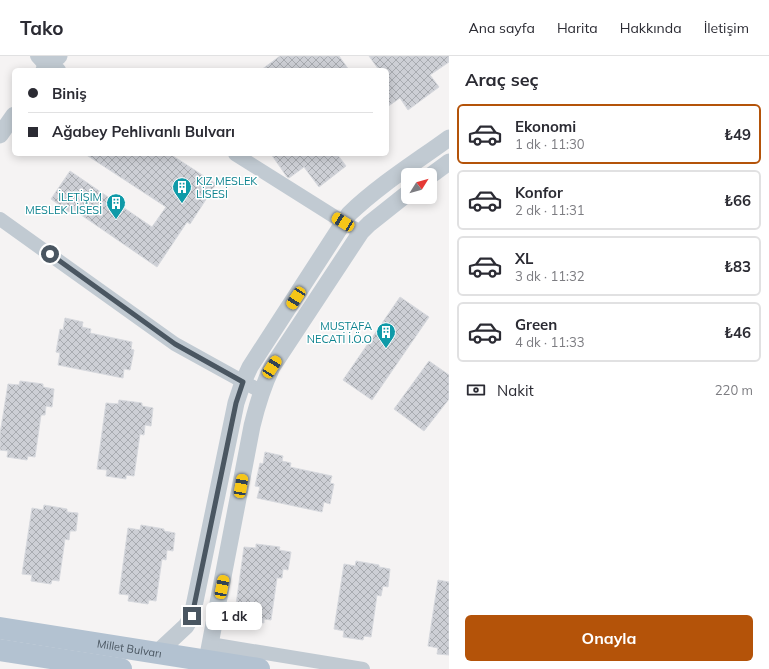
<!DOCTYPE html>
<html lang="tr">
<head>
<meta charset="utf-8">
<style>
  body { margin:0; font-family:Mulish,sans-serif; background:#f7f7f7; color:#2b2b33; height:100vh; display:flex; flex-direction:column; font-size:15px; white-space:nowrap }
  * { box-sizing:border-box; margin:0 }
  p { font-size:13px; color:#7c7c81 }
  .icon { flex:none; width:22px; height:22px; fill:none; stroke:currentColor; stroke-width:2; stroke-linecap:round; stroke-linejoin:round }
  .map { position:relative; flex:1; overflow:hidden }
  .sheet { display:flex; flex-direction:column; background:#fff; width:320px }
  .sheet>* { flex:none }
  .guide { position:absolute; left:12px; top:12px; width:377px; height:88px; border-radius:6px; box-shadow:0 2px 10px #0003; display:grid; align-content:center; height:88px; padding:0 16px; background:#fff }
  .needle { width:26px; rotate:53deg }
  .fabs { position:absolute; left:401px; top:112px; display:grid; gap:8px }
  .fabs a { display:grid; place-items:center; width:36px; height:36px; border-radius:6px; background:#fff; box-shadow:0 2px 10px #0003; font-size:20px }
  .end { position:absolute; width:18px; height:18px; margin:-9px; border:5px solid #4a5661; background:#fff; box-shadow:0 0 0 2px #fff }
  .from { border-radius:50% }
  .bubble { position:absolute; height:28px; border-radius:6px; background:#fff; box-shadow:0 2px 10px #0003; font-size:13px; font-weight:700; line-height:28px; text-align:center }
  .car { position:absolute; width:12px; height:24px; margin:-12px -6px; border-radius:5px; box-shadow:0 0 3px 1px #0007; background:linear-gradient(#f5c518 24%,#345 0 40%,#f5c518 0 76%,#345 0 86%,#f5c518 0) }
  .guide b { display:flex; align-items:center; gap:14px; height:38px; font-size:15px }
  .guide b+b { border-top:1px solid #e1e1e2 }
  .guide i { width:10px; height:10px; background:#2b2b33 }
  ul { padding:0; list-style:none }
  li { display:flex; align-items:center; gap:12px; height:60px; margin:0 8px 6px; padding:0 8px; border:2px solid #e1e1e2; border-radius:6px }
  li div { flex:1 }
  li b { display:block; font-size:15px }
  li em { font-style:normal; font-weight:700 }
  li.active { border-color:#b45309 }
  li>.icon { width:36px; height:36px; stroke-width:1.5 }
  h2 { padding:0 16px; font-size:18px; line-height:48px }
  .pay { display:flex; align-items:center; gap:10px; height:44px; padding:0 16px; font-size:15px }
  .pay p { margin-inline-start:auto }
  .primary-button { display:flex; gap:8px; margin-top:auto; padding:8px 16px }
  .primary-button a { flex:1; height:46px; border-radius:6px; background:#b45309; color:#fff; font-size:16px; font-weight:700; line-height:46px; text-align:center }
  header { display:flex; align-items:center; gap:24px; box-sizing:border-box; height:56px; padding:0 20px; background:#fff; border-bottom:1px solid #e1e1e2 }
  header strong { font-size:19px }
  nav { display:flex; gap:22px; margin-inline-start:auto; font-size:14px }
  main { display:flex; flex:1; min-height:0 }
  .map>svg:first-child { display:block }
  .building { fill:url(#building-cross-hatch); stroke:#d7d9de }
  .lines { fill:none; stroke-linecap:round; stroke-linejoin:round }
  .minor { stroke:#c1cad2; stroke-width:14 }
  .tertiary { stroke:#c1cad2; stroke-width:17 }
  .primary { stroke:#b3c2d1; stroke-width:22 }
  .route { stroke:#4a5661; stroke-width:5 }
  .labels { text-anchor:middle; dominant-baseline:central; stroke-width:3; stroke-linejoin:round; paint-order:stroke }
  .culture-label { font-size:11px; fill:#0d838f; stroke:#fff; text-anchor:end }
  .street-label { font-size:11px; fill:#4a5661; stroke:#fff }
</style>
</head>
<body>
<header>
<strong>Tako</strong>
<nav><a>Ana sayfa</a><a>Harita</a><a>Hakkında</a><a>İletişim</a></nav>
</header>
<main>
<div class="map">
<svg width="449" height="613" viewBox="0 0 449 613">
  <defs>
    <pattern id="building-cross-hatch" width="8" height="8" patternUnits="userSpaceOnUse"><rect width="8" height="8" fill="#cdcfd5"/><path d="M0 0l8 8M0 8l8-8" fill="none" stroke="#a8abb0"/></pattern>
  </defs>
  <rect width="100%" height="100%" fill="#f5f3f3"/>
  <!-- building -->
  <path class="building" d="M 280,0 L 339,0 L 349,14 L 261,14 Z
    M 369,0 L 449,0 L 449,6 L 430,19 L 439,31 L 408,54 L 400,42 L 387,51 L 387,14 L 379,14 Z
    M 85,98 L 170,98 L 216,128 L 190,168 L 187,166 L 157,211 L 71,152 L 69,156 L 51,143 L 70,115 L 152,171 L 166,151 Z
    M 271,98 L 337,98 L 346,110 L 319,131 L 304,111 L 289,122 L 287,121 Z
    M 400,241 L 429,261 L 372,344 L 343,324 Z
    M 65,262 L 83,266 L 82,271 L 91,273 L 90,277 L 132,286 L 131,293 L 134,294 L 130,314 L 124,313 L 123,322 L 58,309 L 60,297 L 56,296 L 60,273 L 63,274 Z
    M 429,305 L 449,319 L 449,343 L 424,375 L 394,353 Z
    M 20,325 L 43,328 L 43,331 L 54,333 L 52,351 L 46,350 L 45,359 L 41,359 L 35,401 L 28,400 L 27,404 L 7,401 L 8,395 L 0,394 L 0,378 L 8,328 L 19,329 Z
    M 119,344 L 142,347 L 142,350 L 153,352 L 151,370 L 145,369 L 144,379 L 140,378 L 134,420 L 126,419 L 126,423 L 106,420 L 107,414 L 97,413 L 106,347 L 118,348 Z
    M 265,396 L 283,400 L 282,405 L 291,407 L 290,411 L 332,420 L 330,427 L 334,428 L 330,448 L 324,446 L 322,456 L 257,442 L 260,431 L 255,430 L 260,407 L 263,408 Z
    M 44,449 L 67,453 L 67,456 L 78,457 L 76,475 L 70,475 L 69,484 L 65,483 L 59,525 L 52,524 L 51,528 L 31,525 L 32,519 L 22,518 L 32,452 L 43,454 Z
    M 141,469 L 164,473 L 164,475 L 175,477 L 173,495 L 167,494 L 166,504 L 162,503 L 156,545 L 149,544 L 148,548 L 128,545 L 129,539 L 119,538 L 128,472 L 140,474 Z
    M 256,488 L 280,491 L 279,494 L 291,496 L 288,514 L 283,513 L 282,522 L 277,522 L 271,564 L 264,563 L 264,567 L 243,564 L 244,558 L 235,556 L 244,491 L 256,492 Z
    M 356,505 L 379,509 L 379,511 L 390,513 L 388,531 L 383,530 L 381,540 L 377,539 L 371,581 L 364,580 L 363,584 L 343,581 L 344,575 L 334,573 L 344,508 L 355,510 Z
    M 438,524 L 449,526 L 449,599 L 437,598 L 438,592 L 428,590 Z"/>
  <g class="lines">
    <!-- minor -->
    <path class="minor" d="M 37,0 L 46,10 L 59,14
      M 235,98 L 343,166 L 361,176
      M 0,163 L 175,288 L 262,336
      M 210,588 L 363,613"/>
    <!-- tertiary -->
    <path class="tertiary" d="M 44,14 L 46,10 L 59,0
      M 0,79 L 14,59
      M 430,120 L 449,106
      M 157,597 L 186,570 L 192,560 L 236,347 L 243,326 L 250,311 L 349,158 C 379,129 416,106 449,82
      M 207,604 L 252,370 C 257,349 263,330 272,311 L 361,176 L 369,168 L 408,137"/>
    <!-- primary -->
    <g class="primary">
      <path id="s1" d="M 0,572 L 259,613"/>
      <path d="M 0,594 L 121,613"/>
    </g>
  </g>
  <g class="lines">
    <!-- route -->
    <path class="route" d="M 50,198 L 175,288 L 243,326 L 236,347 L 192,560"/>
  </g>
  <!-- icons -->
  <defs>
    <g id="building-pin" transform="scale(1)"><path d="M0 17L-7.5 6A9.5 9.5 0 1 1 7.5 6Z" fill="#0f9aa8" stroke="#fff"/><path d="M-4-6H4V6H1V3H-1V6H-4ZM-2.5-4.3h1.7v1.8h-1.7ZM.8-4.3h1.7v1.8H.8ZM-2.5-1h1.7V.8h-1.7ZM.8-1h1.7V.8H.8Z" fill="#fff"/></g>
  </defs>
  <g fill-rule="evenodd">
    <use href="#building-pin" x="182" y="131"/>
    <use href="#building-pin" x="116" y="147"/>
    <use href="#building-pin" x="386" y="276"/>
  </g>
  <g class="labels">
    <!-- culture labels -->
    <g class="culture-label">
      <text x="196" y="125" text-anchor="start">KIZ MESLEK<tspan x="196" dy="13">LİSESİ</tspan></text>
      <text x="102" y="141">İLETİŞİM<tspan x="102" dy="13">MESLEK LİSESİ</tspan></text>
      <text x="372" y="270">MUSTAFA<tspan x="372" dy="13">NECATİ İ.Ö.O</tspan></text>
    </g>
    <!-- street labels -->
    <g class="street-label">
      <text stroke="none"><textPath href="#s1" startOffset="131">Millet Bulvarı</textPath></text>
    </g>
  </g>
</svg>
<div class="fabs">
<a><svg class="needle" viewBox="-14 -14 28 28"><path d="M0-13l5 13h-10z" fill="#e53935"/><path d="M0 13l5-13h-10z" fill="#7c7c81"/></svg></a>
</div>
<i class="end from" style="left:50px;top:198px"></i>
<i class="end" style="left:192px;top:560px"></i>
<div class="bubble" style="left:206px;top:546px;width:56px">1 dk</div>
<i class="car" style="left:343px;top:166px;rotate:302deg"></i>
<i class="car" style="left:296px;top:242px;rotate:213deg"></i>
<i class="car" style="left:272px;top:311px;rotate:33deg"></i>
<i class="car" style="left:241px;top:430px;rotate:10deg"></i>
<i class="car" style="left:222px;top:531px;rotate:11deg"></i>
<div class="guide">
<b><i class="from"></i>Biniş</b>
<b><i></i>Ağabey Pehlivanlı Bulvarı</b>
</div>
</div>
<section class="sheet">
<h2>Araç seç</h2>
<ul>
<li class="active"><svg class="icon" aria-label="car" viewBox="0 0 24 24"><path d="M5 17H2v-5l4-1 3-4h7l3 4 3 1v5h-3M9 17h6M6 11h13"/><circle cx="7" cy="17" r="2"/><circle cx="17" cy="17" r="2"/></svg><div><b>Ekonomi</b><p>1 dk · 11:30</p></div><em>₺49</em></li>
<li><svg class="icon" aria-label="car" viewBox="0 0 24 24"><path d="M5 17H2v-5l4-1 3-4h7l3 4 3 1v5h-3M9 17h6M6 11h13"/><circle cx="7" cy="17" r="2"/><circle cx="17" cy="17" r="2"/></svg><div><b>Konfor</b><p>2 dk · 11:31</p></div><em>₺66</em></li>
<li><svg class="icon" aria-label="car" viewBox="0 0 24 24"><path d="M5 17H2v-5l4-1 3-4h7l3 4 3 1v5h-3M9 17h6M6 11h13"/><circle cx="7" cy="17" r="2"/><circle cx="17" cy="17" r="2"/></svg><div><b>XL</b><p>3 dk · 11:32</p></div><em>₺83</em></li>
<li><svg class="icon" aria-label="car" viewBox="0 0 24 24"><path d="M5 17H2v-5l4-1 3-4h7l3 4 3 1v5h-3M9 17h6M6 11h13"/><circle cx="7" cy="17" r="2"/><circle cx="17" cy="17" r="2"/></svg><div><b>Green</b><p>4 dk · 11:33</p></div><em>₺46</em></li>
</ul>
<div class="pay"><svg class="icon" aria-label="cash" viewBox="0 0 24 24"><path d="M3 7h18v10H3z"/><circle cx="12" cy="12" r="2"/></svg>Nakit<p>220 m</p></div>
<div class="primary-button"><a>Onayla</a></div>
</section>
</main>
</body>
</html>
